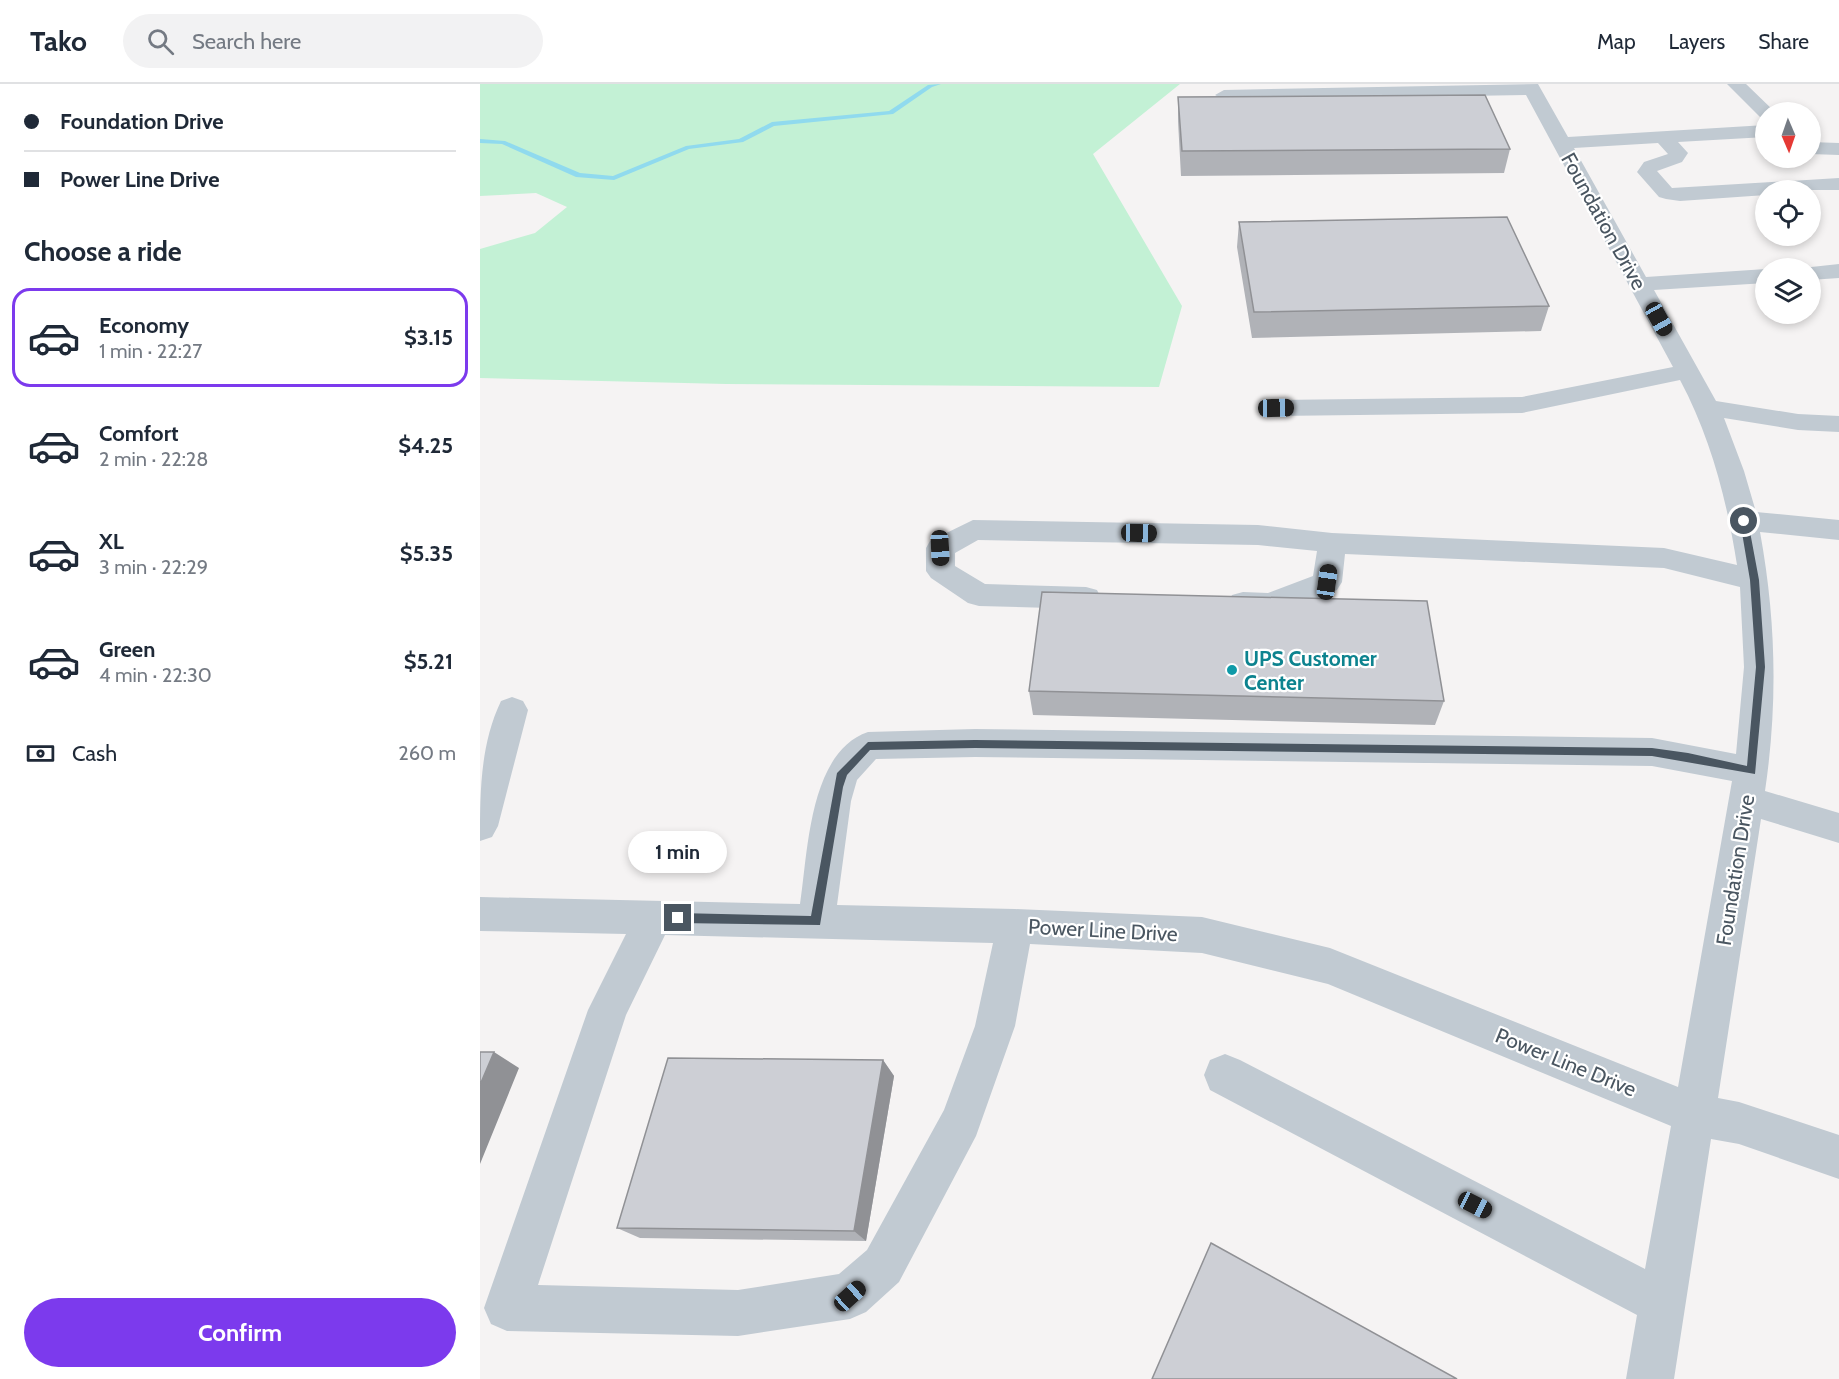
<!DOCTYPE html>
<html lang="en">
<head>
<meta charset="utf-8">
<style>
  body { margin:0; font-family:Cabin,sans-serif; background:#f2f2f3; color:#1f2937; height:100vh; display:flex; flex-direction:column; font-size:22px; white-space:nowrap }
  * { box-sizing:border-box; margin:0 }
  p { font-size:20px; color:#747a83 }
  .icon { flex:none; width:33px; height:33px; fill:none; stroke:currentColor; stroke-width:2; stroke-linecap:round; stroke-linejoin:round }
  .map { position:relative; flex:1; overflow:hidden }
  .drawer { display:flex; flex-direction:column; background:#fff; width:480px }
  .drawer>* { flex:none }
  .guide { display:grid; align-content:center; height:132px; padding:0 24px; background:#fff }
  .needle { width:39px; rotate:178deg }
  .tools { position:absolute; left:1275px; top:18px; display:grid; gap:12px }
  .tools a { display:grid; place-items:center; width:66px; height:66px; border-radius:50%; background:#fff; box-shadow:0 3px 9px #0003; font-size:30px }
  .end { position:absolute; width:27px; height:27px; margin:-14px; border:8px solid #4a5661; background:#fff; box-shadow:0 0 0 3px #fff }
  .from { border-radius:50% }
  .bubble { position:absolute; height:42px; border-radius:21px; background:#fff; box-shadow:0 3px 9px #0003; font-size:20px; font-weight:700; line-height:42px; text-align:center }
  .car { position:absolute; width:18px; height:36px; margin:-18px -9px; border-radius:8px; box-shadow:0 0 4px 2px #0007; background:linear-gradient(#222 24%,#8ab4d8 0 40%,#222 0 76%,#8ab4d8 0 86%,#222 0) }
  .guide b { display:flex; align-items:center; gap:21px; height:57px; font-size:22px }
  .guide b+b { border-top:2px solid #e0e1e3 }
  .guide i { width:15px; height:15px; background:#1f2937 }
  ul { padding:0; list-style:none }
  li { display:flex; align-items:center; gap:18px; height:99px; margin:0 12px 9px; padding:0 12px; border:3px solid transparent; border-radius:18px }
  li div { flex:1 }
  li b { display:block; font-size:22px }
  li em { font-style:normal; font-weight:700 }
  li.active { border-color:#7c3aed }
  li>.icon { width:54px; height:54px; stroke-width:1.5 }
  h2 { padding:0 24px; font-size:27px; line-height:72px }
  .pay { display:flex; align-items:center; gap:15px; height:66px; padding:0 24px; font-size:22px }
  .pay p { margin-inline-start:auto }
  .cta { display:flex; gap:12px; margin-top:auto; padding:12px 24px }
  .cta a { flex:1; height:69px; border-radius:36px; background:#7c3aed; color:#fff; font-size:24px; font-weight:700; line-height:69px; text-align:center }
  header { display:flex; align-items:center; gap:36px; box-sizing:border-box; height:84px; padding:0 30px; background:#fff; border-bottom:2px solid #e0e1e3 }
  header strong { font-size:28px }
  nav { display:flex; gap:33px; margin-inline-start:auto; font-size:21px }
  .search { width:420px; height:54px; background:#f2f2f3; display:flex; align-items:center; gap:15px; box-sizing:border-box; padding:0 21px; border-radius:33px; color:#747a83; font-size:22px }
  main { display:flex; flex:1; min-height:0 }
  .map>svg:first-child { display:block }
  .green { fill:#c3f1d5 }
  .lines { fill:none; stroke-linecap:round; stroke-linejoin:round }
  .stream { fill:#90daee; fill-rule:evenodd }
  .minor { fill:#c1cad2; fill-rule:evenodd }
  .wall { fill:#b0b2b7 }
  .shaded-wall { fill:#909195 }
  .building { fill:#cdcfd5; stroke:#909195; stroke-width:1.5 }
  .route { fill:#4a5661 }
  .culture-dot { fill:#0f9aa8; stroke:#fff; stroke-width:2 }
  .labels { text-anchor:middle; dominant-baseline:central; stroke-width:4.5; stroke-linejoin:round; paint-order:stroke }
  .street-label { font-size:21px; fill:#4a5661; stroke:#fff }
  .culture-label { font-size:21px; font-weight:bold; fill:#0d838f; stroke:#fff; text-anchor:start }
</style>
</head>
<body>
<header>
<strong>Tako</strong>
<div class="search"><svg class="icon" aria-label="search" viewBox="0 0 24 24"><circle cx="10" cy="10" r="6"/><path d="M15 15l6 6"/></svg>Search here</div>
<nav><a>Map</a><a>Layers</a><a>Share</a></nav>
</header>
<main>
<section class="drawer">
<div class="guide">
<b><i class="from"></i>Foundation Drive</b>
<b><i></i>Power Line Drive</b>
</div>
<h2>Choose a ride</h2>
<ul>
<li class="active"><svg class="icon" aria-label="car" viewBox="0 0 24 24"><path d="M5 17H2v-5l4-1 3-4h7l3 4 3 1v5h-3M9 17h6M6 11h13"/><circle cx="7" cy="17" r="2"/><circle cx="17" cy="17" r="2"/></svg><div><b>Economy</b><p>1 min · 22:27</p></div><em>$3.15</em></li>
<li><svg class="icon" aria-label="car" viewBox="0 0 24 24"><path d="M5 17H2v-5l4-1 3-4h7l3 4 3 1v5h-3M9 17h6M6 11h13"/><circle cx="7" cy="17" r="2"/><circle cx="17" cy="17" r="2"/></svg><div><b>Comfort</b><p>2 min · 22:28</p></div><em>$4.25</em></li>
<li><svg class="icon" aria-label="car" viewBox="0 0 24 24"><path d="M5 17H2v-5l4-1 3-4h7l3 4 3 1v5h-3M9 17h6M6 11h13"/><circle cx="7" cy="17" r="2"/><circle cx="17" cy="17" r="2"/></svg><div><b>XL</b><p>3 min · 22:29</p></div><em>$5.35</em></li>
<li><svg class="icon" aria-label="car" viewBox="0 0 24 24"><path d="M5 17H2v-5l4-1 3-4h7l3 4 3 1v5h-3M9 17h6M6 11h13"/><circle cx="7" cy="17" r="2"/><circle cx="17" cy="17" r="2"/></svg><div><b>Green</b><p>4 min · 22:30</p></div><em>$5.21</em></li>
</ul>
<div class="pay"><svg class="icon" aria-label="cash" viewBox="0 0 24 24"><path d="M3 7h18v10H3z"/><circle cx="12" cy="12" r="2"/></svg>Cash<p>260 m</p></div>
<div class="cta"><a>Confirm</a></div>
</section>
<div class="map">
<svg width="1359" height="1295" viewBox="0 0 1359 1295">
  <rect width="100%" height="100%" fill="#f5f3f3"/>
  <!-- green -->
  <path class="green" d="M 0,0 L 700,0 L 613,70 L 702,222 L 679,303 L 246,300 L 0,294 L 0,165 L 55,149 L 87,123 L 56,109 L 0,112 Z"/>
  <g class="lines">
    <!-- stream -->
    <path class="stream" d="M 461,0 L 452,3 L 413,30 L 294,42 L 263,58 L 209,65 L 134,96 L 96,93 L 22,60 L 0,59 L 0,55 L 25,57 L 100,89 L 133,92 L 206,62 L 259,55 L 292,38 L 409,27 L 448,1 Z"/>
    <!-- minor -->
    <path class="minor" d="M 1058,0 L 1088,53 L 1286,41 L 1286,53 L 1198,58 L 1208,69 L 1202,78 L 1177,87 L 1192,104 L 1359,94 L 1359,106 L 1286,106 L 1286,111 L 1200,117 L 1186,115 L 1179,113 L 1157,88 L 1164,78 L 1188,70 L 1178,59 L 1094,64 L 1166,193 L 1286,185 L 1286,199 L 1174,206 L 1236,317 L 1318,330 L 1359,332 L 1359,348 L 1318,346 L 1244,334 L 1264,387 L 1276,428 L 1359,436 L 1359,456 L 1280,448 C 1296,535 1298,619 1285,707 L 1359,729 L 1359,759 L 1281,735 L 1238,1014 L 1259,1018 L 1359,1051 L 1359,1095 L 1259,1060 L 1231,1055 L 1194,1295 L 1146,1295 L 1157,1231 L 730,1006 L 724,991 L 730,976 L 745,970 L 760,976 L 1165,1185 L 1191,1042 L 848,900 L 722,869 L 550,860 L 535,942 L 496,1052 L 419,1198 L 386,1228 L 370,1235 L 258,1252 L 27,1247 L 11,1240 L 4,1224 L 108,926 L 146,850 L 0,847 L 0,813 L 320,820 C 328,768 329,668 388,648 L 495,645 L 1172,654 L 1256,670 L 1264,583 L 1260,503 L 1184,484 L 865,470 L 862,498 L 857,506 C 823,519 790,538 752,527 L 748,519 L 752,511 L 763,508 L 788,509 L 833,492 L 837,467 L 778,461 L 498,456 L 475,469 L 475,482 L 505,500 L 606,503 L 617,506 L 621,514 L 617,522 L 606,525 L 499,522 L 488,519 L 451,494 L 446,487 L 446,464 L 450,457 L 493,436 L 778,441 L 852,449 L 1184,464 L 1257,481 C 1247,417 1231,354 1200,296 L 1042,329 L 796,332 L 787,330 L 783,324 L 787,318 L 796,316 L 1042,313 L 1193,283 L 1046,11 L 744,16 L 735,11 L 744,6 ZM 495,673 L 1172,682 L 1252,697 L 1198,1003 L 850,864 L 722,833 L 535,825 L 357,821 L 371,717 L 377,696 L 396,675 ZM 185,851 L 513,859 L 495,942 L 464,1026 L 387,1166 L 359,1190 L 258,1206 L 58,1201 L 146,931 Z
      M 1247,0 L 1266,0 L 1295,28 L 1286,28 L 1286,34 L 1280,33 Z
      M 1330,58 L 1359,59 L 1359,71 L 1330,70 Z
      M 1359,180 L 1359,194 L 1330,196 L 1330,184 L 1322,184 Z
      M 32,613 L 43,617 L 48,626 L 18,742 L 12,753 L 0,757 C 0,709 0,661 21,617 Z"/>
  </g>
  <!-- wall -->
  <path class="wall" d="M 698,13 L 1030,65 L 1024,89 L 701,92 L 698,37 Z
    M 759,138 L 1069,222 L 1061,247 L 772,254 L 757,163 Z
    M 549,607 L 964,617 L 955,641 L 553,631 Z
    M 403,976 L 414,992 L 386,1157 L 160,1154 L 137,1144 Z"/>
  <!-- shaded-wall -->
  <path class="shaded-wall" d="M 14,968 L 39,984 L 0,1080 L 0,1001 Z
    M 403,976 L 414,992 L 386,1157 L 374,1147 Z"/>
  <!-- building -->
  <path class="building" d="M 1005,11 L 1030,65 L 702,67 L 698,13 Z
    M 1027,133 L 1069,222 L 774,228 L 759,138 Z
    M 562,508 L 947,517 L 964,617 L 549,607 Z
    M 0,968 L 14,968 L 0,1001 Z
    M 188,974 L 403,976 L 374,1147 L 137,1144 Z
    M 731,1159 L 977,1295 L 672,1295 Z"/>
  <!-- route -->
  <path class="route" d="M 1264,434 L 1268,437 L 1279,496 L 1285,583 L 1275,690 L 1172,672 L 495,664 L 390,666 L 367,691 L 363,703 L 340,841 L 198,839 L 192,834 L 198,829 L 331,832 L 357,689 L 388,658 L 495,656 L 1172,664 L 1208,669 L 1267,682 L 1276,583 L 1270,496 L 1260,437 Z"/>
  <!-- markers -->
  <circle class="culture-dot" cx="752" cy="586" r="6"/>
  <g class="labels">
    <!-- street labels -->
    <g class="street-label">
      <text transform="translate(1124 137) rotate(61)">Foundation Drive</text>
      <text transform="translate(1255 786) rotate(-81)">Foundation Drive</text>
      <text transform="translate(623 846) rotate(3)">Power Line Drive</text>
      <text transform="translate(1086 978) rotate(22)">Power Line Drive</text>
    </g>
    <!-- culture labels -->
    <g class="culture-label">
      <text x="764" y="574">UPS Customer<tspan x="764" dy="24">Center</tspan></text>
    </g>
  </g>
</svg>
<div class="tools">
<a><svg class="needle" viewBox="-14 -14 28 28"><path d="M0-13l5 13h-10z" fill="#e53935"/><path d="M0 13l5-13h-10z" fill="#747a83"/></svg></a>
<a><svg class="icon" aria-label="locate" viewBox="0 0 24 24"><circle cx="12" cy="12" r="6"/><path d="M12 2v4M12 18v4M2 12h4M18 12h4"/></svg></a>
<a><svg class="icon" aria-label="layers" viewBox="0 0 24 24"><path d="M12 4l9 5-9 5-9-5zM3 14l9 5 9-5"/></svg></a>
</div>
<i class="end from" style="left:1264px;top:437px"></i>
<i class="end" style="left:198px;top:834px"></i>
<div class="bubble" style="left:148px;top:747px;width:99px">1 min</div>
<i class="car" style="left:1179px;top:235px;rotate:151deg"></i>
<i class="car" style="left:796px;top:324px;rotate:89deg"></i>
<i class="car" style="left:659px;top:449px;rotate:91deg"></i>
<i class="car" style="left:460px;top:464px;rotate:177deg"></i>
<i class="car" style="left:847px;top:498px;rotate:8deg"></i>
<i class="car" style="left:995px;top:1121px;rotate:117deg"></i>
<i class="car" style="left:370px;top:1212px;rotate:48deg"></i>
</div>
</main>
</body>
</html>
